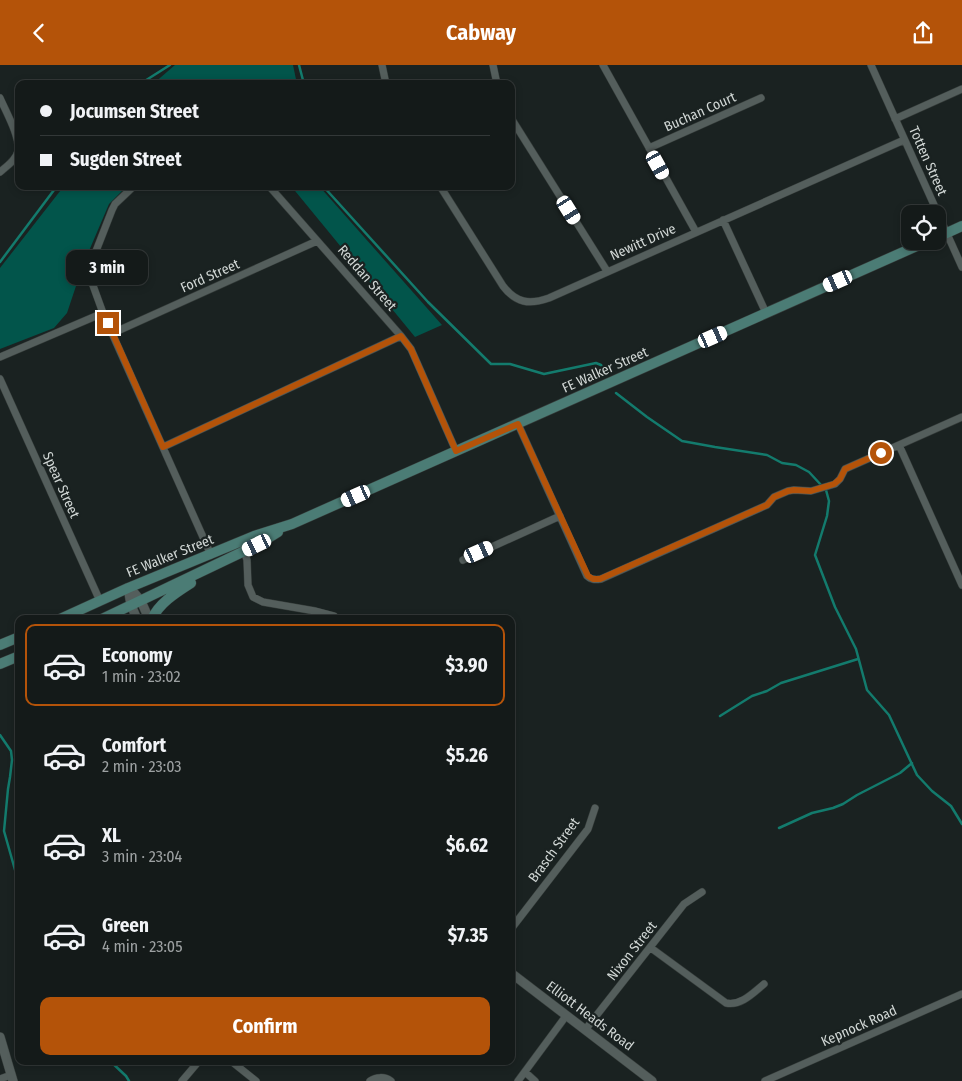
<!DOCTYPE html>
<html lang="en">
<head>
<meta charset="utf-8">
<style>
  body { margin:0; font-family:"Fira Sans Condensed",sans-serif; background:#212726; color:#f1f3f6; height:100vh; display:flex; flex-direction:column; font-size:19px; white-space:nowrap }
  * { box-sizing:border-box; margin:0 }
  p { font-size:16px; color:#9da1a2 }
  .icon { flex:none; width:28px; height:28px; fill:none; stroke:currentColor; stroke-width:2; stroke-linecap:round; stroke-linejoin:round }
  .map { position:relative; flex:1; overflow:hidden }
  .panel { position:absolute; left:15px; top:550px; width:500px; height:450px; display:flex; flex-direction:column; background:#141a19; border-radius:10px; box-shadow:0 2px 8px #0003,0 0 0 1px #333838 }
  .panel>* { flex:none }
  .top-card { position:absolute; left:15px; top:15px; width:500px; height:110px; border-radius:10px; box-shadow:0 2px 8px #0003,0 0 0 1px #333838; display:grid; align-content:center; height:110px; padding:0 25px; background:#141a19 }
  .buttons { position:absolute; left:901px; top:140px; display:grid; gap:10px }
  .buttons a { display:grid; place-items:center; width:45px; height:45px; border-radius:10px; background:#141a19; box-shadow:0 2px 8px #0003,0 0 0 1px #333838; font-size:25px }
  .end { position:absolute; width:22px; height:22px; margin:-11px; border:6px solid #b45309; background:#fff; box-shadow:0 0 0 2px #fff }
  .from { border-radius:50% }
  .bubble { position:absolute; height:35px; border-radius:10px; background:#141a19; box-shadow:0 2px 8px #0003,0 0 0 1px #333838; font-size:16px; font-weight:700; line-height:35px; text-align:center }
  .car { position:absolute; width:15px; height:30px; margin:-15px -8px; border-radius:6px; box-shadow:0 0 4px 1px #0007; background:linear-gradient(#fff 24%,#345 0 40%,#fff 0 76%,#345 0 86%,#fff 0) }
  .top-card b { display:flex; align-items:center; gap:18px; height:48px; font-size:19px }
  .top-card b+b { border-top:1px solid #333838 }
  .top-card i { width:12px; height:12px; background:#f1f3f6 }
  ul { padding:9px 0 0; list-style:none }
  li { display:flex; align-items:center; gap:15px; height:82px; margin:0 10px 8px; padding:0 15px; border:2px solid transparent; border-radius:10px }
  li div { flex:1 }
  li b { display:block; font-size:19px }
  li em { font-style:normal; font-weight:700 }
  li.on { border-color:#b45309 }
  li>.icon { width:45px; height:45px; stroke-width:1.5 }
  .primary-button { display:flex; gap:10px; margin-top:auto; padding:10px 25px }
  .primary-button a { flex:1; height:58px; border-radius:10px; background:#b45309; color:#fff; font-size:20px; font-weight:700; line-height:58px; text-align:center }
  header { display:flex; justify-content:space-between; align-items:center; height:65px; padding:0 25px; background:#b45309; color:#fff; font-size:22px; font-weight:700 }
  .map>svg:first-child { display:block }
  .park { fill:#02554b }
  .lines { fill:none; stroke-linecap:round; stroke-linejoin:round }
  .stream { stroke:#137b6d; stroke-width:2.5 }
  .minor-casing { stroke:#363d3b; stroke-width:8 }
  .tertiary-casing { stroke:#363d3b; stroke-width:10 }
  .secondary-casing { stroke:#363d3b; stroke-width:11 }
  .minor { stroke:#545e5c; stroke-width:7 }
  .tertiary { stroke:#545e5c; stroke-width:9 }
  .secondary { stroke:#4b7c75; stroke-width:10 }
  .route { stroke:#b45309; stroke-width:6 }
  .labels { text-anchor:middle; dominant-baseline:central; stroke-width:4.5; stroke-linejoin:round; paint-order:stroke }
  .street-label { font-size:14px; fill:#d1d7d5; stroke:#1a2221 }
</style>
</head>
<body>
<header><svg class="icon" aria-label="back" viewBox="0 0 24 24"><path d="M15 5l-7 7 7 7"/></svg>Cabway<svg class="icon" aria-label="share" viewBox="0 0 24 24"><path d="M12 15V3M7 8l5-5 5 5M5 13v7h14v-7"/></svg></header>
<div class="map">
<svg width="962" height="1016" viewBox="0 0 962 1016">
  <rect width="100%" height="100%" fill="#1a2221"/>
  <!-- park -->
  <path class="park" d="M 175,0 L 293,0 L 297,19 L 153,19 Z
    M 64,121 L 127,121 L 109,139 L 83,200 L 67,248 L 54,263 L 0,284 L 0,203 Z
    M 291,121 L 319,121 L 442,260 L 415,272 Z"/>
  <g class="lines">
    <!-- stream -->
    <path class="stream" d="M 299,0 L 304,19
      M 140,19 L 170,0
      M 323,121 L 428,237 L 491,299 L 510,299 L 544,309 L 596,298 L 601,300 L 605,306
      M 0,197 L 57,121
      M 616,328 L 647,352 L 682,376 L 715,382 L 767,390 L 782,398 L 796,400 L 809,407 L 822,421
      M 826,425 L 829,436 L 827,451 L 815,490 L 835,542 L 856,584 L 867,625 L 889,650 L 917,710 L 932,726 L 951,741 L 962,759
      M 720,651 L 752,631 L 767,626 L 781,618 L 858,594
      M 0,670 L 11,686 L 12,695 L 10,712 L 8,724 L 4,766 L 19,819
      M 779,763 L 812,748 L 833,743 L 843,739 L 857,730 L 900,708 L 912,698
      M 110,996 L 126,1011 L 129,1016"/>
    <!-- minor casing -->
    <g class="minor-casing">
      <path id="minor" d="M 382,0 L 386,19
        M 493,0 L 497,19
        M 603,0 L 696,167
        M 871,0 L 962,202
        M 0,33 C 6,47 20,71 18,86 C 16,95 7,101 0,107
        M 511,53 L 607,206
        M 895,54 L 962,24
        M 649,83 L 761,33
        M 134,121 L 115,139 L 112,145 L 89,204 L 91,215 L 103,248 L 211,490
        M 269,121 L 401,271 L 411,284 L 456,386
        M 440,121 L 503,221 C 516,238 529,240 549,233 L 904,75
        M 723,155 L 766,248
        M 113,268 L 317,176
        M 0,292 L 103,248
        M 0,314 L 100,536
        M 518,359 L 587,511 C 591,515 595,515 601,514 L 767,440 L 774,432 L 788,426 L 794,425 L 811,426 L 835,419 L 840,414 L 845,404 L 962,352
        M 899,380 L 962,520
        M 163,382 L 401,271
        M 243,482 L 247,495 L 248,520 L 253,532 L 263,537 L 315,546 L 334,551
        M 463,495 L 560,451
        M 511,680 L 512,680
        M 511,864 L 588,764 L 595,743
        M 651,883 L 726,938 C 741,941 753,928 764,919
        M 585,965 L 684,839 L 702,827
        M 231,996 L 256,1016
        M 525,1007 L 535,1016
        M 0,1014 L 11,1010
        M 182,1016 L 199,996
        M 370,1016 C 376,1012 384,1011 391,1016
        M 518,1016 L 566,951
        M 765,1016 L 962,929"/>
    </g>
    <!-- tertiary casing -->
    <g class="tertiary-casing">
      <path id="tertiary" d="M 128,523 L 131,540 L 137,554
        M 130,523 L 141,536 L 149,554
        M 511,908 L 652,1016
        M 0,972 L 13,1016"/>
    </g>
    <!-- secondary casing -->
    <g class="secondary-casing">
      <path id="secondary" d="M 938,172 L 962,161
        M 60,554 L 128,523 L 254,471 L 292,459 L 928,176
        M 102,554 L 257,480 L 278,467
        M 152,554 C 159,538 177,527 191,518
        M 0,580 L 19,572
        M 0,599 L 19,591"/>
    </g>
    <!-- minor -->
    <use href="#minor" class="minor"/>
    <!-- tertiary -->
    <use href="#tertiary" class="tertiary"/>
    <!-- secondary -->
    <use href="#secondary" class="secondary"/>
  </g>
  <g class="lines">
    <!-- route -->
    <path class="route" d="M 108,258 L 163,382 L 401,271 L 411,284 L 456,386 L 518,359 L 588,511 L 593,514 L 600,514 L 767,440 L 774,432 L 788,426 L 794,425 L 811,426 L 834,419 L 840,414 L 845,404 L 881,388"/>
  </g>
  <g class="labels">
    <!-- street labels -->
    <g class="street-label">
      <text transform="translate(700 47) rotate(-24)">Buchan Court</text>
      <text transform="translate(928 96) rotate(66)">Totten Street</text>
      <text transform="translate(643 177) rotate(-24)">Newitt Drive</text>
      <text transform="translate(210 211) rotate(-24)">Ford Street</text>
      <text transform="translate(367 213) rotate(49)">Reddan Street</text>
      <text transform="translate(605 305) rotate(-24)">FE Walker Street</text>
      <text transform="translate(61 420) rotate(66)">Spear Street</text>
      <text transform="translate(170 491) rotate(-22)">FE Walker Street</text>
      <text transform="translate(554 785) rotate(-54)">Brasch Street</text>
      <text transform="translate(632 886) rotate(-52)">Nixon Street</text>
      <text transform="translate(590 951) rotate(37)">Elliott Heads Road</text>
      <text transform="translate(859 961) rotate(-24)">Kepnock Road</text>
    </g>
  </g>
</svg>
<div class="buttons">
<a><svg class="icon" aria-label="locate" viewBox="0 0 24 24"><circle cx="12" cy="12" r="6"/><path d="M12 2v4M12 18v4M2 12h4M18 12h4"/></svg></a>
</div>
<i class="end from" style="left:881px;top:388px"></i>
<i class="end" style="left:108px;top:258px"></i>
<div class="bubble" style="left:66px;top:185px;width:82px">3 min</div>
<i class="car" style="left:658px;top:100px;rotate:151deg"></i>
<i class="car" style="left:569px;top:145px;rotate:148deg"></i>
<i class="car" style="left:838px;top:216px;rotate:246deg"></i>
<i class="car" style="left:713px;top:272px;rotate:66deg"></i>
<i class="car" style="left:356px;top:431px;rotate:246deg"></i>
<i class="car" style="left:257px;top:480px;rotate:244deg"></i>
<i class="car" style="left:479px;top:487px;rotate:66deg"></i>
<div class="top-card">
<b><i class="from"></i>Jocumsen Street</b>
<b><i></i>Sugden Street</b>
</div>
<section class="panel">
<ul>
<li class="on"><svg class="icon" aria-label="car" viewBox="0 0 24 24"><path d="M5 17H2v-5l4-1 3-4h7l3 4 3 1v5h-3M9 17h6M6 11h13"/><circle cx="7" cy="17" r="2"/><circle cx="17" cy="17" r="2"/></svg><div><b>Economy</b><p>1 min · 23:02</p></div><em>$3.90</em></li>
<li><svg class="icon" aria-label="car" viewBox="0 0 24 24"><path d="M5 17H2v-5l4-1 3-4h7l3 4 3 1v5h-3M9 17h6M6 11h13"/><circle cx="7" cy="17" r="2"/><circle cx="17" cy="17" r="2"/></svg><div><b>Comfort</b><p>2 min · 23:03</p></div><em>$5.26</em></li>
<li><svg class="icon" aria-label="car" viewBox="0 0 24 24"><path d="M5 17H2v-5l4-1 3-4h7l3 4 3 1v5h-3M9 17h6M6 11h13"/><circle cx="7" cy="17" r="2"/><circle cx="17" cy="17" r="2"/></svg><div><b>XL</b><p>3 min · 23:04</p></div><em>$6.62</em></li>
<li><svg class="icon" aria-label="car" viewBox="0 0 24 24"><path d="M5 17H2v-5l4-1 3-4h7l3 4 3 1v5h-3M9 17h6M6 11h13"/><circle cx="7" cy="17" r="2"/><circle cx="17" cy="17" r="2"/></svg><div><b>Green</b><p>4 min · 23:05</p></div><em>$7.35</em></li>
</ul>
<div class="primary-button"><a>Confirm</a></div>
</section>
</div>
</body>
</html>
